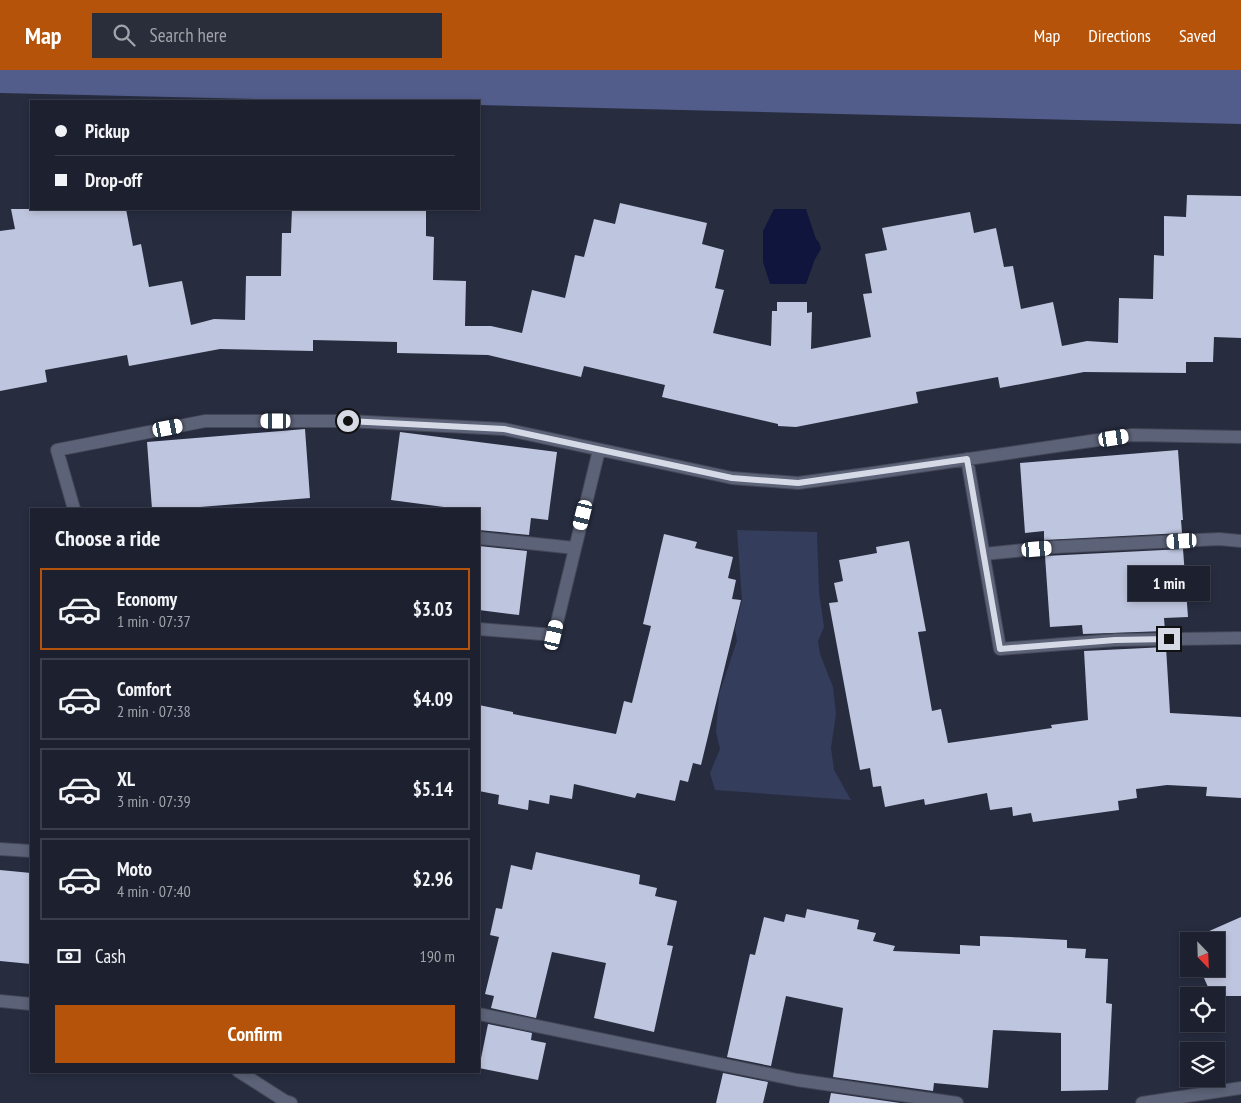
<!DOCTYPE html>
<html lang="en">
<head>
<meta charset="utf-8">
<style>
  body { margin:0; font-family:"PT Sans Narrow",sans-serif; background:#2a2e3b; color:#f1f3f6; height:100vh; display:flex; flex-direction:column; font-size:19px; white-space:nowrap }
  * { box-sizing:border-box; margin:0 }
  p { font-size:16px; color:#a0a3aa }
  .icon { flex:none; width:28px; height:28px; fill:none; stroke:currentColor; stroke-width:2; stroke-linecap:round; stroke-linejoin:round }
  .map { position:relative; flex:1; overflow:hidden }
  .side { position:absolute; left:30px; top:438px; width:450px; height:565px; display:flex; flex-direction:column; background:#1d212f; border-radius:0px; box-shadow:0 2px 8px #0003,0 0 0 1px #3b3e4b }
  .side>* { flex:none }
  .top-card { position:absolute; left:30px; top:30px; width:450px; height:110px; border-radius:0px; box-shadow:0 2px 8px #0003,0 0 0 1px #3b3e4b; display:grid; align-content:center; height:110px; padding:0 25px; background:#1d212f }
  .needle { width:32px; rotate:157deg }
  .buttons { position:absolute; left:1180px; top:862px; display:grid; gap:10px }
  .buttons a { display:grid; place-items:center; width:45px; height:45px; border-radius:0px; background:#1d212f; box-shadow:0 2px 8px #0003,0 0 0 1px #3b3e4b; font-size:25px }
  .end { position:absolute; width:22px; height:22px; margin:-11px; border:6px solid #d6dae6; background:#111; box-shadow:0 0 0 2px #111 }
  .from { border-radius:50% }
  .bubble { position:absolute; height:35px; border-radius:0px; background:#1d212f; box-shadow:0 2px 8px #0003,0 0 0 1px #3b3e4b; font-size:16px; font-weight:800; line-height:35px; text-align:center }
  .car { position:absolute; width:15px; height:30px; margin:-15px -8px; border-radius:6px; box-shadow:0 0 4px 1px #0007; background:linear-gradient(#fff 24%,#345 0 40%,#fff 0 76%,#345 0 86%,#fff 0) }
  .top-card b { display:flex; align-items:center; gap:18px; height:48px; font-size:19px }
  .top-card b+b { border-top:1px solid #3b3e4b }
  .top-card i { width:12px; height:12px; background:#f1f3f6 }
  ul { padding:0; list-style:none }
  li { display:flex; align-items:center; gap:15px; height:82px; margin:0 10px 8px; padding:0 15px; border:2px solid #3b3e4b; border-radius:0px }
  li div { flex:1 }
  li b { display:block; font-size:19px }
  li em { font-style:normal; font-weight:800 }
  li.on { border-color:#b45309 }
  li>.icon { width:45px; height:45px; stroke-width:1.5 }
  h2 { padding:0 25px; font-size:22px; line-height:60px }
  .pay { display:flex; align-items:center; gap:12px; height:55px; padding:0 25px; font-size:19px }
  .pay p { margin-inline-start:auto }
  .cta { display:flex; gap:10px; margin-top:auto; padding:10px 25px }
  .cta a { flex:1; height:58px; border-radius:0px; background:#b45309; color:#fff; font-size:20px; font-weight:800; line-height:58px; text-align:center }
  header { display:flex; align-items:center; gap:30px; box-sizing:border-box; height:70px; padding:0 25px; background:#b45309; color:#fff }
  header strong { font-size:24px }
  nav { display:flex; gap:28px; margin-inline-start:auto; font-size:18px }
  .search { width:350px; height:45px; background:#2a2e3b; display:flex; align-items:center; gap:12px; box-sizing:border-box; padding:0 18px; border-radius:0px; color:#a0a3aa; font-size:19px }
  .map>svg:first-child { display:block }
  .green { fill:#353d5d }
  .forest { fill:#525d8b }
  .water { fill:#10153d }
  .building { fill:#bec5de }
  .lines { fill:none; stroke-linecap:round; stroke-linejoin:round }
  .lane-casing { stroke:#434757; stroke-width:14 }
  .lane { stroke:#5c6277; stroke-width:12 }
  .route { stroke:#d6dae6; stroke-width:6 }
</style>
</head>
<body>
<header>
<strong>Map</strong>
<div class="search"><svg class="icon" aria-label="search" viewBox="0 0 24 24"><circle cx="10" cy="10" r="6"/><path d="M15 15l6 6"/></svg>Search here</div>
<nav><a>Map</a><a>Directions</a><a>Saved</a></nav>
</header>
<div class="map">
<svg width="1241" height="1033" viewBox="0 0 1241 1033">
  <rect width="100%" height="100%" fill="#272c3f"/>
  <!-- green -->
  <path class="green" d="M 737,460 L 817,462 L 819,522 L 824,557 L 818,571 L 820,584 L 833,617 L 836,644 L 831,678 L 834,700 L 851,730 L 715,720 L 710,703 L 720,679 L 716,662 L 719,624 L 737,571 L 735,559 L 742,530 Z"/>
  <!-- forest -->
  <path class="forest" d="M 0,0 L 1241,0 L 1241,54 L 479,35 L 479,31 L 345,31 L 0,23 Z"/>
  <!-- water -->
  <path class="water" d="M 774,139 L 806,139 L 816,169 L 819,172 L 821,179 L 815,189 L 806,214 L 770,214 L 763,192 L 763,161 Z"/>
  <!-- building -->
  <path class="building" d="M 1187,125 L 1241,126 L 1241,268 L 1214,267 L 1213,292 L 1186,292 L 1186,303 L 1084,302 L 1000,318 L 998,307 L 916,322 L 918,333 L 796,357 L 778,356 L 778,354 L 662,327 L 665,315 L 584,296 L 581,307 L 488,285 L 397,283 L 397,272 L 313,270 L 313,281 L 220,279 L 129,296 L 127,285 L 45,300 L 47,312 L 0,321 L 0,161 L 15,159 L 11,139 L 126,139 L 133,176 L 141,174 L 149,217 L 182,211 L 191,255 L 214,249 L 245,250 L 246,206 L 281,206 L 282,163 L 291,163 L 292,139 L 426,139 L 426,166 L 434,167 L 433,210 L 466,211 L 465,256 L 491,256 L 522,263 L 532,220 L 565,228 L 575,185 L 584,187 L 594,149 L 615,154 L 620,133 L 707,153 L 702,174 L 724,180 L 715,218 L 724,220 L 713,263 L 771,276 L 772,241 L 777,241 L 777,232 L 807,232 L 807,243 L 812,242 L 811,279 L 871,267 L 863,224 L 872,223 L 865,184 L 887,180 L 882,158 L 970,142 L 974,163 L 996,158 L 1004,197 L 1013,196 L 1021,239 L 1053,232 L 1062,276 L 1087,271 L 1118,273 L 1119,228 L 1153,229 L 1154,185 L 1164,186 L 1164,146 L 1186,147 Z
    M 305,359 L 310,428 L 175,439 L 152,439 L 147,372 Z
    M 400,362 L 557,382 L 548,450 L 531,448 L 529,465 L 479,460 L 479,439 L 459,439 L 391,430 Z
    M 1178,380 L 1183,450 L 1181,450 L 1182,463 L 1044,470 L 1044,461 L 1025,463 L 1020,393 Z
    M 664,464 L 697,472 L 695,478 L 733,487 L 728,508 L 736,510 L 732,529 L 741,530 L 701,695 L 693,693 L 688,712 L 680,710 L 675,731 L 637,723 L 635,728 L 574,714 L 572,729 L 550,725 L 549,734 L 529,730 L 528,740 L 498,734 L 499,725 L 479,721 L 479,635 L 513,642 L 513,644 L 616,664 L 624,631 L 632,633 L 651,556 L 643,554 Z
    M 909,471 L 926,561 L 918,562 L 932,641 L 941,639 L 948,673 L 1052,658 L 1051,655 L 1088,650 L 1084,581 L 1166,577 L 1170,643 L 1241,647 L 1241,728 L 1206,726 L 1207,717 L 1167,715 L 1136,719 L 1137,728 L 1118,731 L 1119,740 L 1033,752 L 1031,743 L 1013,746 L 1012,737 L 990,740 L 987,723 L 925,735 L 924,729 L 885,737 L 881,716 L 873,717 L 870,698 L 860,700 L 829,533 L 838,532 L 834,513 L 843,511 L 839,490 L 877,483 L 876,477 Z
    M 479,476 L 527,481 L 519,545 L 479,540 Z
    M 1183,479 L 1188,547 L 1164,548 L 1165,561 L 1083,564 L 1082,555 L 1050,557 L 1045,486 Z
    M 536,782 L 640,805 L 639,814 L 657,818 L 655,826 L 677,831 L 667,875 L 673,876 L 654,962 L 594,948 L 606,893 L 552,882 L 536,948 L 491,938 L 494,926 L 485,924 L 499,867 L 490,865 L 496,838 L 502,839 L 511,795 L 532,800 Z
    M 0,800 L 31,803 L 31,894 L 0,891 Z
    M 807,839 L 859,850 L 857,859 L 876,863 L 873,871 L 895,876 L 893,881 L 960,884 L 960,875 L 980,876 L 980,866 L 1011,867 L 1067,870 L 1067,878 L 1086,879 L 1085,888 L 1108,889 L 1106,933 L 1112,934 L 1108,1020 L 1061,1021 L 1061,963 L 993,960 L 988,1018 L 934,1013 L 933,1021 L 833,1007 L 843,938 L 786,926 L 771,996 L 727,987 L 750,884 L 755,885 L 764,847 L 784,852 L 786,844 L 805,848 Z
    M 1241,847 L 1241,926 L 1212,926 L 1200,899 L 1216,899 L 1216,871 L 1206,871 L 1210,869 L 1207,862 Z
    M 488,954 L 532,963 L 531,970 L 546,973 L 538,1010 L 479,998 Z
    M 723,1003 L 768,1012 L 763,1033 L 716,1033 Z
    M 831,1023 L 900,1033 L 829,1033 Z"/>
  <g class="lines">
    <!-- lane casing -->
    <g class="lane-casing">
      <path id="lane" d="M 967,389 L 1000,579 L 1115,570 L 1241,568
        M 74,439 L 57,380 L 205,351 L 348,351 L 504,359 L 732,408 L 798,413 L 873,403 L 1132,365 L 1241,367
        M 479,468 L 575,478
        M 984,484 L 1055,477 L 1219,469 L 1241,471
        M 479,559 L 554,565 L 599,380
        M 0,779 L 31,781
        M 0,931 L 31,934
        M 479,944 L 797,1010 L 957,1033
        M 238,1001 L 285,1031 L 291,1033
        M 1142,1033 L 1241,1018"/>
    </g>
    <!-- lane -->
    <use href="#lane" class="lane"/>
  </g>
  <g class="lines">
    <!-- route -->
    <path class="route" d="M 348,351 L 504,359 L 732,408 L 798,413 L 967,389 L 1000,579 L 1115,570 L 1169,569"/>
  </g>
</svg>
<div class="buttons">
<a><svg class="needle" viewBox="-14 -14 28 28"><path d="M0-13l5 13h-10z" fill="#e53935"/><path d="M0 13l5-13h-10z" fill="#a0a3aa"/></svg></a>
<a><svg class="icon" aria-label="locate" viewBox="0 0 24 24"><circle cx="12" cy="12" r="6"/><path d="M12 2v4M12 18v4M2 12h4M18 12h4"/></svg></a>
<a><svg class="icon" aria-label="layers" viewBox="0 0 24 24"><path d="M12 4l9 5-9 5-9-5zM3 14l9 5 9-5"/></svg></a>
</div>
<i class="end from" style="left:348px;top:351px"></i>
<i class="end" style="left:1169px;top:569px"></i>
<div class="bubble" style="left:1128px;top:496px;width:82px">1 min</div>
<i class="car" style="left:276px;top:351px;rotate:270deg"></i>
<i class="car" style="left:168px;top:358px;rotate:79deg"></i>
<i class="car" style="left:1114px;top:368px;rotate:81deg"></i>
<i class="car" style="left:583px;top:445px;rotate:194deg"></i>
<i class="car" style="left:1182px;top:471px;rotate:267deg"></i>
<i class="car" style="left:1037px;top:479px;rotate:85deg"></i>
<i class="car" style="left:554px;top:565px;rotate:13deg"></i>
<div class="top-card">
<b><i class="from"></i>Pickup</b>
<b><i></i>Drop-off</b>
</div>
<section class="side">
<h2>Choose a ride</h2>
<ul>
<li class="on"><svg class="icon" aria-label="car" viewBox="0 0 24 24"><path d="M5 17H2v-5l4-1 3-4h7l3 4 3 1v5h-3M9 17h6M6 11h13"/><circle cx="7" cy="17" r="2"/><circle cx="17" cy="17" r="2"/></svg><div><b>Economy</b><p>1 min · 07:37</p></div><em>$3.03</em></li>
<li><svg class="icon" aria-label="car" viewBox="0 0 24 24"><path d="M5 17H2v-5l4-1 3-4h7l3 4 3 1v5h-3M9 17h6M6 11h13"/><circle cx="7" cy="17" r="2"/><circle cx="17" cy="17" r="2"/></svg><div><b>Comfort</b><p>2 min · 07:38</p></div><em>$4.09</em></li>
<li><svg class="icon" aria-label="car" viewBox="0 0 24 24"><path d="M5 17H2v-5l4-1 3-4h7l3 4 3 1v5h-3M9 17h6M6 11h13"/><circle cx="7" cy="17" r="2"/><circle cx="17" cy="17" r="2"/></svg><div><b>XL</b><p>3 min · 07:39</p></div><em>$5.14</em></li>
<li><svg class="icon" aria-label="car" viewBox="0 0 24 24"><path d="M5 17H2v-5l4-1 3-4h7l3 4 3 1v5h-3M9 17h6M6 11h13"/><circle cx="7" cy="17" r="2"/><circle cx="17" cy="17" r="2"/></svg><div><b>Moto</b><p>4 min · 07:40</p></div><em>$2.96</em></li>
</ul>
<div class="pay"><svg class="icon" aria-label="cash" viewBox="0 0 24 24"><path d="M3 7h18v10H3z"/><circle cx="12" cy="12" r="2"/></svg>Cash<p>190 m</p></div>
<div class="cta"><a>Confirm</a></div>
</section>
</div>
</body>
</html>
